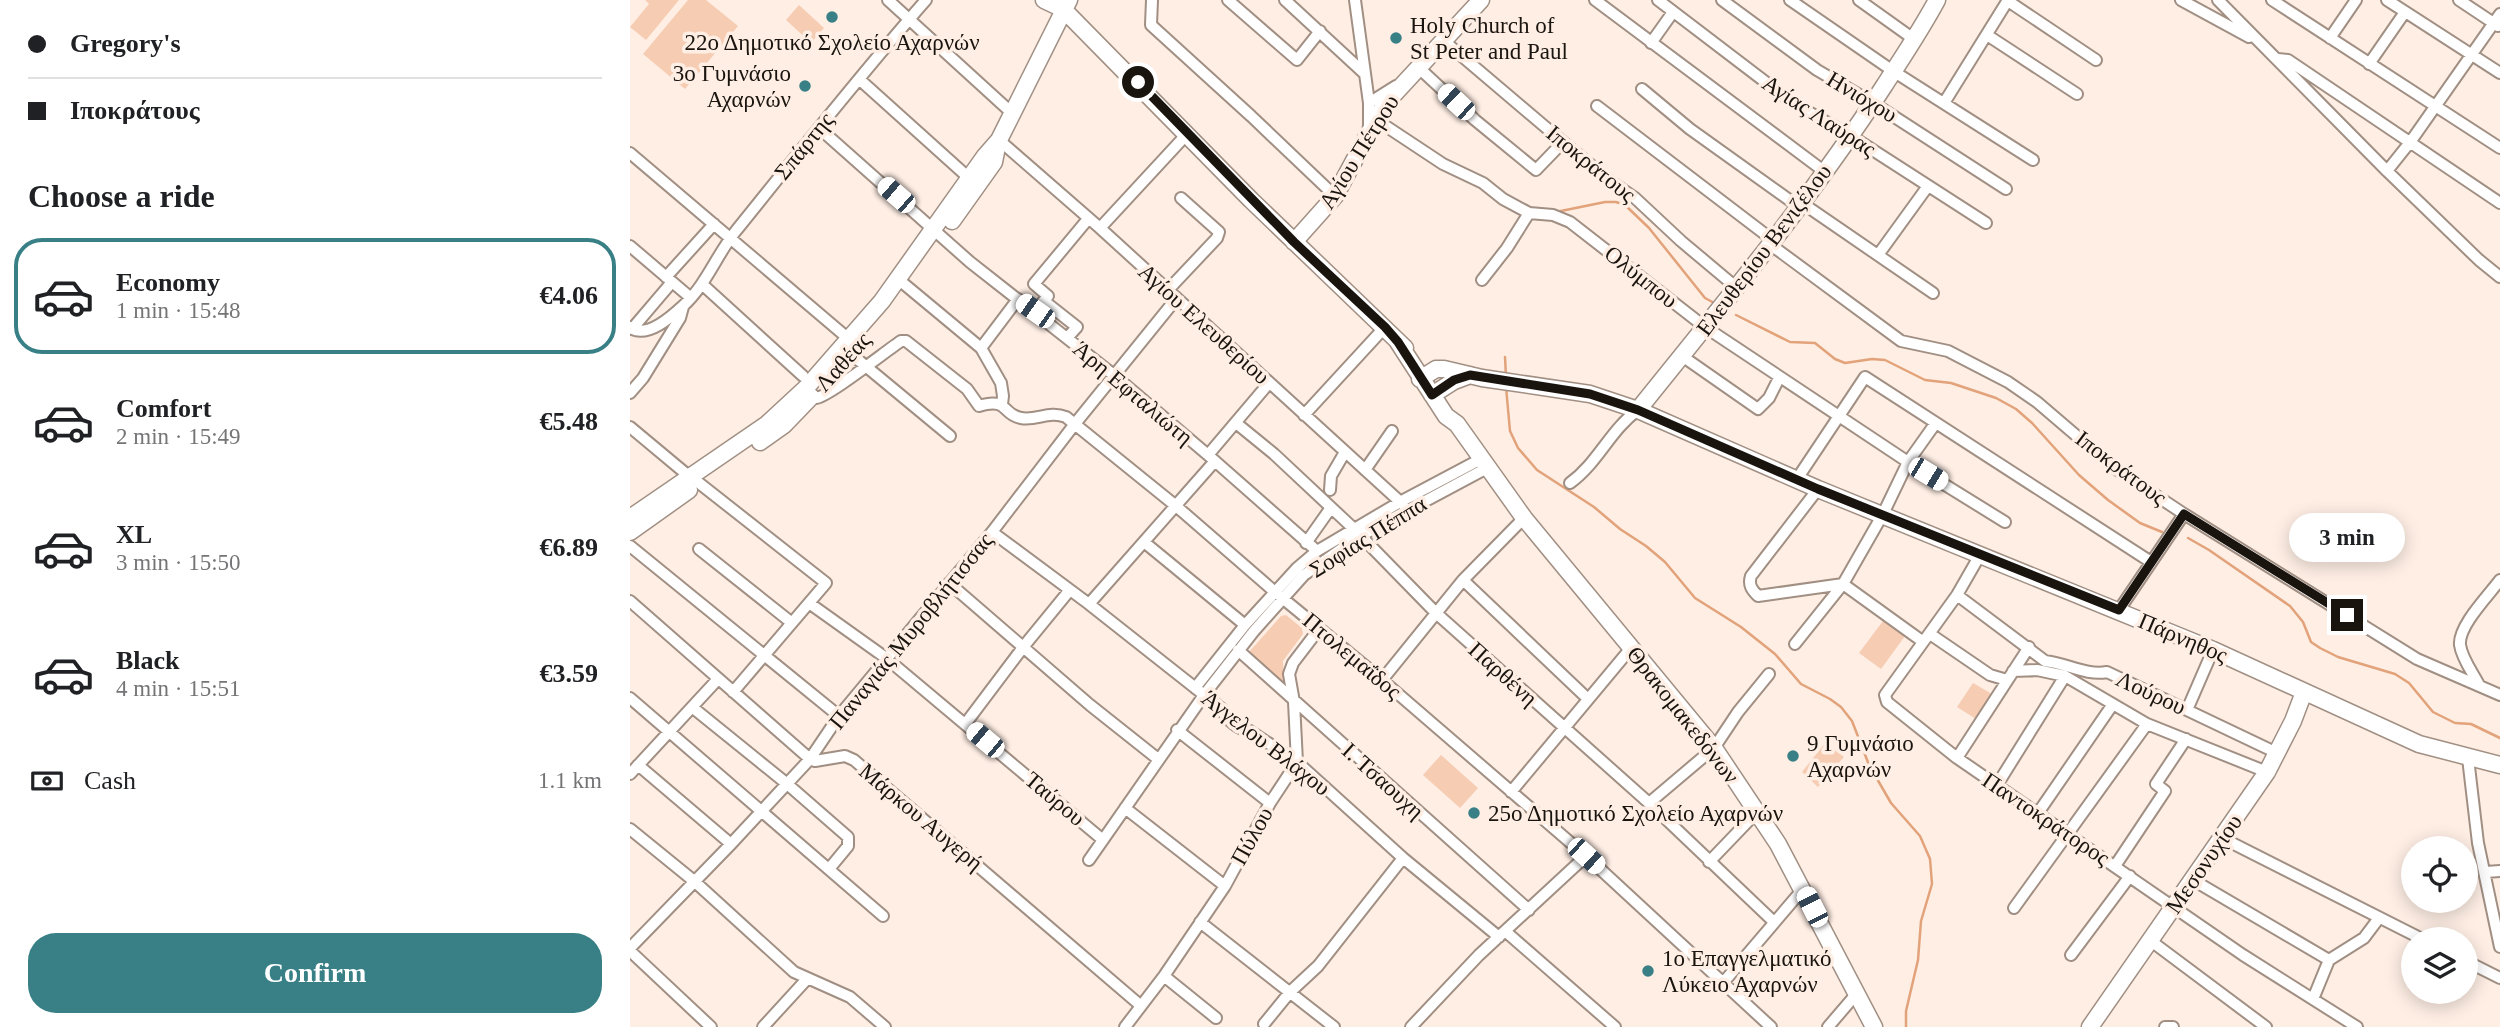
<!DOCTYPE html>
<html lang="en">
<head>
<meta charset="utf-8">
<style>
  body { margin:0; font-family:"Times New Roman",serif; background:#f6f6f6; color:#202124; height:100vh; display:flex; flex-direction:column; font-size:26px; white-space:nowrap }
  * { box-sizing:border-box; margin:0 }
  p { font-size:23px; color:#757577 }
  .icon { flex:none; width:38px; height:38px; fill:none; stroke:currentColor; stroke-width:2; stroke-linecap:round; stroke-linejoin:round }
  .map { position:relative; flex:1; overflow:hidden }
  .side { display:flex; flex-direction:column; background:#fff; width:630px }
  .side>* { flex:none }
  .top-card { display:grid; align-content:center; height:154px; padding:0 28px; background:#fff }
  .buttons { position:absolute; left:1771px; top:836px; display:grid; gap:14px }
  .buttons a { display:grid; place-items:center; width:77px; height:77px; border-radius:50%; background:#fff; box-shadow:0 4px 18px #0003; font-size:35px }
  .end { position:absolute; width:32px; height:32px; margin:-16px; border:9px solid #1a140f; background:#fff; box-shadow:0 0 0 4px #fff }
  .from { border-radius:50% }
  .bubble { position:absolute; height:49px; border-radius:24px; background:#fff; box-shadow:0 4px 18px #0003; font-size:23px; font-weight:700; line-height:49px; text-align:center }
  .car { position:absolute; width:21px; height:42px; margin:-21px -10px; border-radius:9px; box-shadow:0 0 5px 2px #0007; background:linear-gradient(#fff 24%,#345 0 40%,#fff 0 76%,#345 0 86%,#fff 0) }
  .top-card b { display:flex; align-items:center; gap:24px; height:66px; font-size:26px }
  .top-card b+b { border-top:2px solid #e0e0e0 }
  .top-card i { width:18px; height:18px; background:#202124 }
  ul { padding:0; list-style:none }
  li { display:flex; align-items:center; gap:21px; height:116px; margin:0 14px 10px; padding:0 14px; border:4px solid transparent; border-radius:28px }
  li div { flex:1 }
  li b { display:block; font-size:26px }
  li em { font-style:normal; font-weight:700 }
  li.active { border-color:#388086 }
  li>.icon { width:63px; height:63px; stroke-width:1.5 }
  h2 { padding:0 28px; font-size:32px; line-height:84px }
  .pay { display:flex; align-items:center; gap:18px; height:77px; padding:0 28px; font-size:26px }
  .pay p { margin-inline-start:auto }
  .button { display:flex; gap:14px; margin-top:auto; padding:14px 28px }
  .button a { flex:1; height:80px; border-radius:28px; background:#388086; color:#fff; font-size:28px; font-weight:700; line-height:80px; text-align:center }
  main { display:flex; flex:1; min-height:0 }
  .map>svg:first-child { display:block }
  .green { fill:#f6ccb3 }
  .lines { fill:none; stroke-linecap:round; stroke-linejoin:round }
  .stream { stroke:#e2a27a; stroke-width:2.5 }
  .street-casing { stroke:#a18f83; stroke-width:14 }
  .secondary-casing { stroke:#a18f83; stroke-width:19 }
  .street { stroke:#fff; stroke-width:10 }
  .secondary { stroke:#fff; stroke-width:16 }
  .route { stroke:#1a140f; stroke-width:9 }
  .poi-dot { fill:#388086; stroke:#feeee4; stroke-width:2.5 }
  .labels { text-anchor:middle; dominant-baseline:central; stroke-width:7; stroke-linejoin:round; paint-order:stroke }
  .poi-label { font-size:23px; fill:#1a140f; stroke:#feeee4; text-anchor:start }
  .street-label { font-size:23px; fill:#1a140f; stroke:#feeee4 }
</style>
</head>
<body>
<main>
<section class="side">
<div class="top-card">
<b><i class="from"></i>Gregory's</b>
<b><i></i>Ιποκράτους</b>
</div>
<h2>Choose a ride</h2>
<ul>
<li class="active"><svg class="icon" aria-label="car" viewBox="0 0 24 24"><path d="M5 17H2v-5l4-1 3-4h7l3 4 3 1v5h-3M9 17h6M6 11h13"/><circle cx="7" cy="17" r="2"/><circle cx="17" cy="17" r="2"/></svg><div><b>Economy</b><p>1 min · 15:48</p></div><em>€4.06</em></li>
<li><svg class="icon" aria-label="car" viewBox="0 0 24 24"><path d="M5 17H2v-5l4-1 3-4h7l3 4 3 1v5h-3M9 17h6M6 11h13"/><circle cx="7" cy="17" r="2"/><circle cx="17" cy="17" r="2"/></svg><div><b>Comfort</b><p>2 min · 15:49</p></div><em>€5.48</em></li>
<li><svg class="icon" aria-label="car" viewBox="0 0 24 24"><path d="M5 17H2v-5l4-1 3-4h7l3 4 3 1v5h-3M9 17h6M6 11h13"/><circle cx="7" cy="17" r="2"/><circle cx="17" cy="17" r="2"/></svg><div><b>XL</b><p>3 min · 15:50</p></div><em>€6.89</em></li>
<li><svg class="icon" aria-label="car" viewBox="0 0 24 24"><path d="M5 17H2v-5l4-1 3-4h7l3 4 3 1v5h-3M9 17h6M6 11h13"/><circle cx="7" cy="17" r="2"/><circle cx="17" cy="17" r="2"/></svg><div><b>Black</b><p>4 min · 15:51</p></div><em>€3.59</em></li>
</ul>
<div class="pay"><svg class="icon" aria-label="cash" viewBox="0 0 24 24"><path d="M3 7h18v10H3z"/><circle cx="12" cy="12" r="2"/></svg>Cash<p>1.1 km</p></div>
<div class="button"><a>Confirm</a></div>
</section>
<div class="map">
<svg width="1870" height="1027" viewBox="0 0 1870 1027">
  <rect width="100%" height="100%" fill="#feeee4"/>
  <!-- green -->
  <path class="green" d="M 15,0 L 49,0 L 16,40 L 0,27 L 19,4 Z
    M 58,0 L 76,0 L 108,26 L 55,89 L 13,54 Z
    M 169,5 L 194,28 L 181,43 L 156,20 Z
    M 656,615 L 672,628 L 673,634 L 653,661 L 654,686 L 619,652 L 651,616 Z
    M 1253,621 L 1275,636 L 1251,669 L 1229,653 Z
    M 1343,683 L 1362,694 L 1346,719 L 1327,707 Z
    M 1195,743 L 1214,757 L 1188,787 L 1172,772 Z
    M 811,755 L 848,788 L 830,808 L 793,775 Z"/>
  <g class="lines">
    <!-- stream -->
    <path class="stream" d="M 926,212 L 975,202 L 986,202 L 995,205 L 1019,228 L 1075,298 L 1086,304
      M 1106,315 L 1160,342 L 1185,343 L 1205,359 L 1215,363 L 1242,359 L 1255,360 L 1295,380 L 1321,383 L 1366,398 L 1386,409 L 1402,423 L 1449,475 L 1478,500 L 1510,523 L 1532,532
      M 875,357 L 876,377
      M 876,387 L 880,431 L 888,448 L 907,470 L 964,507 L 990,529 L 1016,546 L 1035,562 L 1065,598 L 1111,627 L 1145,654 L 1171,684 L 1200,699 L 1211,707 L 1222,721 L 1239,765 L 1261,803 L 1290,836 L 1300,859 L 1302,884 L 1291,921 L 1288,960 L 1276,1011 L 1276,1027
      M 1558,538 L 1579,550 L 1660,606 L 1673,622 L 1681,642 L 1690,648 L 1708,657 L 1765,674 L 1779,683 L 1803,712 L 1825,723 L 1841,724 L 1870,738"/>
    <!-- street casing -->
    <g class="street-casing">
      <path id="street" d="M 258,0 L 383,114
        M 522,0 L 521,25 L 621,116 L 705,196
        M 598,0 L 667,60 L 690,31
        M 655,0 L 734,73
        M 725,0 L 739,103 L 739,129
        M 965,0 L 1195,172
        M 1028,0 L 1163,103 L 1221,136 L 1356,223
        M 1092,0 L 1187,70 L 1243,103 L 1376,189
        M 1160,0 L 1263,71 L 1403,160
        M 1229,0 L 1285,40
        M 1551,0 L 1619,37
        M 1588,0 L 1757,171 L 1849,260 L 1870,277
        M 1642,0 L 1870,148
        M 1757,0 L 1870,73
        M 1829,0 L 1868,26
        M 1378,1 L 1466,60
        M 1357,35 L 1447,94
        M 1700,38 L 1726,0
        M 814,41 L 933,142 L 980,181 L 1005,198 L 1051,241 L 1107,288
        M 1021,43 L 1043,12
        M 1648,59 L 1658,60 L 1870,203
        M 1739,64 L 1775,12
        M 784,72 L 789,68 L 845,120 L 906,170 L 933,142
        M 229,79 L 339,178
        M 1012,89 L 1060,129 L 1169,207
        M 739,103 L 766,86
        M 1314,103 L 1378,0
        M 967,106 L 1144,241
        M 745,119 L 813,164 L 853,183 L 873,199 L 899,213 L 923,215 L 940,222 L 1075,327 L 1278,462 L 1375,522
        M 189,128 L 340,262 L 485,376 L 578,455 L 687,551
        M 369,140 L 470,228 L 778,509
        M 0,153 L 220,340
        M 1757,171 L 1781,141 L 1870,14
        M 1172,203 L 1303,293
        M 470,228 L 557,134
        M 1141,245 L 1271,341 L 1318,351 L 1378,382 L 1407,402 L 1483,467 L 1554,514 L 1787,659 L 1870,695
        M 0,246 L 61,298
        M 1248,255 L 1298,186
        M 36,277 L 84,224
        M 268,279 L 351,348 L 371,383 L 373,396 L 372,404
        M 852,280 L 877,248 L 899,213
        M 73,285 L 173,376
        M 537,291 L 587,238 L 589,232 L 551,198
        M 414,301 L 447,327 L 437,338
        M 405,311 L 418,296 L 404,284 L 458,219
        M 0,327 L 2,329 L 42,282
        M 2,329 C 19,337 41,317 53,306 C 76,285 86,256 105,232 C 168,154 230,75 296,0
        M 351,348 L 388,299
        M 221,354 L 320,436
        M 1052,356 L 1128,409 L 1139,398 L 1149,378
        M 179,391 L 186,398 C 198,397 256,351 271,341 L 276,341 L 337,389 L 349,406 C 379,397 372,415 391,418 C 407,421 419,410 436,417 L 546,506 L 645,592 L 752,680 L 956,856 L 1141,1027
        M 0,393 L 13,378 L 50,318 L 53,307
        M 674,415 L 755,327
        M 606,423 L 644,454 L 723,528 L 806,613 L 1019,803 L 1144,922
        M 0,427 L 60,477
        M 578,455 L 639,383
        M 735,470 L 762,431
        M 1167,479 L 1235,377 L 1521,562
        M 69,483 L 196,583 L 103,692
        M 940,483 C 968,463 980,430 1008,410
        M 1188,489 L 1121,576 C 1118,585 1122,590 1128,596 L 1213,584 L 1292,641
        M 700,490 L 701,476 L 715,452
        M 362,532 L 459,604 L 592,709 C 595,719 609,730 620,731 L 667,762 L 773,858 L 869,937
        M 514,542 L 615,625
        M 676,543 L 700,509
        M 0,546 L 209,716
        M 69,549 L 162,623
        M 1350,555 L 1327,595 L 1255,695 L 1257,702 L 1327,758 L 1613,955 L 1727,1027
        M 833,580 L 958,699
        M 319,583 L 460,705 L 528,759
        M 1327,595 L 1415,661 C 1436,663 1456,676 1477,672 L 1647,753
        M 0,601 L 180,759 L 185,761 L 215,756 L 224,760 L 510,1005
        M 179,603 L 256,658 L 473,840
        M 459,604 L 585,461
        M 1489,610 L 1554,514
        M 1300,634 L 1360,675 L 1377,680
        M 1165,644 L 1213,584 L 1253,514 L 1278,462 L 1305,424
        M 608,650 L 899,910
        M 1383,671 L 1407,670 L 1435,676 L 1517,724 L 1637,772
        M 752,680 L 833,580 L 894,518
        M 1849,685 C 1843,673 1832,659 1830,645 C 1828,626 1859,595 1870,580
        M 565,688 L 615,625 L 667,568 L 687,551 L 770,502 L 851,459
        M 0,698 L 253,916
        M 62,707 L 156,783 L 218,837 L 218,846 L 199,869
        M 1557,710 L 1583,650
        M 336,723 L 394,646 L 439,591
        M 547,730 L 640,803
        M 1327,758 L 1399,647
        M 1838,758 L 1848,843 L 1870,947
        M 8,765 L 101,844
        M 0,774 L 88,679
        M 1367,785 L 1435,676
        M 881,792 L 1001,648
        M 1019,803 L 1084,748 L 1108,712 L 1139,674
        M 495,808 L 595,886
        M 1408,813 L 1483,704
        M 0,829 L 64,881 L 164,972 L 220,997 L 255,1027
        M 1592,838 L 1794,940
        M 459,860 L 574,695 L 624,631 L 674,575 L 730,536 L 857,468
        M 1079,862 L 1127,812
        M 1485,866 L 1535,791 L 1526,784 L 1556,739
        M 1856,872 L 1870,871
        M 1563,880 L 1699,960
        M 1384,908 L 1517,724
        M 570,922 L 704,1027
        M 875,931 L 985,1027
        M 1521,941 L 1636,1027
        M 0,948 L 101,844 L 180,759 L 209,716 L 362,532 L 444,425 L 546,299
        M 0,951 L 81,1027
        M 1441,955 L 1500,876
        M 1836,961 L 1870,978
        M 534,976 L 586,1018
        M 1092,984 L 1173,889
        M 1683,999 L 1699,960 L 1734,938 L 1749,918
        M 634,1024 L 660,992 L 688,966 L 773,858
        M 133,1027 L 177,979
        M 495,1027 L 534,976 L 595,886 L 640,803 L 667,762 L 664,702 L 659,674 L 663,663 L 689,629
        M 781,1027 L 849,955 L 956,856
        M 1198,1027 L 1228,992
        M 1535,1027 L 1543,1027"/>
    </g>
    <!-- secondary casing -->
    <g class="secondary-casing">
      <path id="secondary" d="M 414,0 L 433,9
        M 430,3 L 433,9 L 621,200 L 775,348
        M 322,221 L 364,162 L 368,142
        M 664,242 L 705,196 L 754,105 L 851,0
        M 768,342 L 816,416 L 827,424 L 894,518 L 1084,748 L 1148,844 L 1244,1027
        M 790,379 L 806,369 L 814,369 L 852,378 L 960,394 L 1008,410 L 1188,489 L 1583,650 L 1789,744 L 1870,765
        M 802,395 L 824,381 L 840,375
        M 1008,410 C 1093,304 1180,200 1254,86 C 1272,58 1291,30 1307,0
        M 130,442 L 154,425 L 181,397
        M 0,518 L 137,424 L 176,388 L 252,301 L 355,156 L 369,140 L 439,0
        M 0,532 L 59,490
        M 1460,1027 L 1637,772 L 1663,721 L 1674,692"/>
    </g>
    <!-- street -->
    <use href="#street" class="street"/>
    <!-- secondary -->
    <use href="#secondary" class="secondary"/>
  </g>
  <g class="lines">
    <!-- route -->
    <path class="route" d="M 508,82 L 664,242 L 755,327 L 768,342 L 802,395 L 824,380 L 840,375 L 960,394 L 1008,410 L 1188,489 L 1489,610 L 1554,514 L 1717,615"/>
  </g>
  <!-- markers -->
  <g class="poi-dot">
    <circle cx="202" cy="17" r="7"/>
    <circle cx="766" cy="38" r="7"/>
    <circle cx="175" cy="86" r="7"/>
    <circle cx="1163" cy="756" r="7"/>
    <circle cx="844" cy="813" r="7"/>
    <circle cx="1018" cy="971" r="7"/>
  </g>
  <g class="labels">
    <!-- poi labels -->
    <g class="poi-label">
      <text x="780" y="25">Holy Church of<tspan x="780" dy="26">St Peter and Paul</tspan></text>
      <text x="202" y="42" text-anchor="middle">22ο Δημοτικό Σχολείο Αχαρνών</text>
      <text x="161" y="73" text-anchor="end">3ο Γυμνάσιο<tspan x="161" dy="26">Αχαρνών</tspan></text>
      <text x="1177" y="743">9 Γυμνάσιο<tspan x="1177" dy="26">Αχαρνών</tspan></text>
      <text x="858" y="813">25ο Δημοτικό Σχολείο Αχαρνών</text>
      <text x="1032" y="958">1ο Επαγγελματικό<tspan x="1032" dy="26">Λύκειο Αχαρνών</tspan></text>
    </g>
    <!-- street labels -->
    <g class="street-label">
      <text transform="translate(1232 97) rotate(31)">Ηνιόχου</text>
      <text transform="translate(1189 116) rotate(33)">Αγίας Λαύρας</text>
      <text transform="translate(174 146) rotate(-51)">Σπάρτης</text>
      <text transform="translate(729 152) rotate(-58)">Αγίου Πέτρου</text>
      <text transform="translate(961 164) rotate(39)">Ιποκράτους</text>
      <text transform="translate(1134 250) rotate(-53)">Ελευθερίου Βενιζέλου</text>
      <text transform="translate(1011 277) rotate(38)">Ολύμπου</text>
      <text transform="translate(574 324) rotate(42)">Αγίου Ελευθερίου</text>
      <text transform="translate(213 362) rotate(-48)">Λαθέας</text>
      <text transform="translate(503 393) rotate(40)">Άρη Εφταλιώτη</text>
      <text transform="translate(1491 468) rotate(37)">Ιποκράτους</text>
      <text transform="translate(738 537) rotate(-32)">Σοφίας Πέππα</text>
      <text transform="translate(281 631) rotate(-51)">Παναγιάς Μυροβλήτισσας</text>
      <text transform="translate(1553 638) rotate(23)">Πάρνηθος</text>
      <text transform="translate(722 656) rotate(40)">Πτολεμαΐδος</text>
      <text transform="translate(873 674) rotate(42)">Παρθένη</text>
      <text transform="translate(1521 693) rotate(25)">Λούρου</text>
      <text transform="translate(1053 715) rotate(52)">Θρακομακεδόνων</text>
      <text transform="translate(636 743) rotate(38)">Άγγελου Βλάχου</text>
      <text transform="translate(753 781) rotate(42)">Ι. Τσαουχη</text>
      <text transform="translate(425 799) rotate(40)">Ταύρου</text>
      <text transform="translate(291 817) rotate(40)">Μάρκου Αυγερή</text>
      <text transform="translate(1416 819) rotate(34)">Παντοκράτορος</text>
      <text transform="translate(622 836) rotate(-61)">Πύλου</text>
      <text transform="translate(1574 864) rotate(-55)">Μεσονυχίου</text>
    </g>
  </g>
</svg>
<div class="buttons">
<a><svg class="icon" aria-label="locate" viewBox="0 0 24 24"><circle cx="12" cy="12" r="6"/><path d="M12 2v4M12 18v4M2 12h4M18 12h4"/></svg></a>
<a><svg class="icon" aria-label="layers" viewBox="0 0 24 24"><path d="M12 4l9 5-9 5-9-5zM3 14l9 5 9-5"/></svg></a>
</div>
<i class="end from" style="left:508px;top:82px"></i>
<i class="end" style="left:1717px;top:615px"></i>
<div class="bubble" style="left:1659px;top:513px;width:116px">3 min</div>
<i class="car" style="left:826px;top:102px;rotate:313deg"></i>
<i class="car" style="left:266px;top:195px;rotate:311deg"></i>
<i class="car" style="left:405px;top:311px;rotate:305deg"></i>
<i class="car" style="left:1298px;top:474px;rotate:121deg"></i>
<i class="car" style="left:355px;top:740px;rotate:310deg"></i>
<i class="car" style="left:956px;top:856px;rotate:132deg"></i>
<i class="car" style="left:1182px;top:907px;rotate:333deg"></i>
</div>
</main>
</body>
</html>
